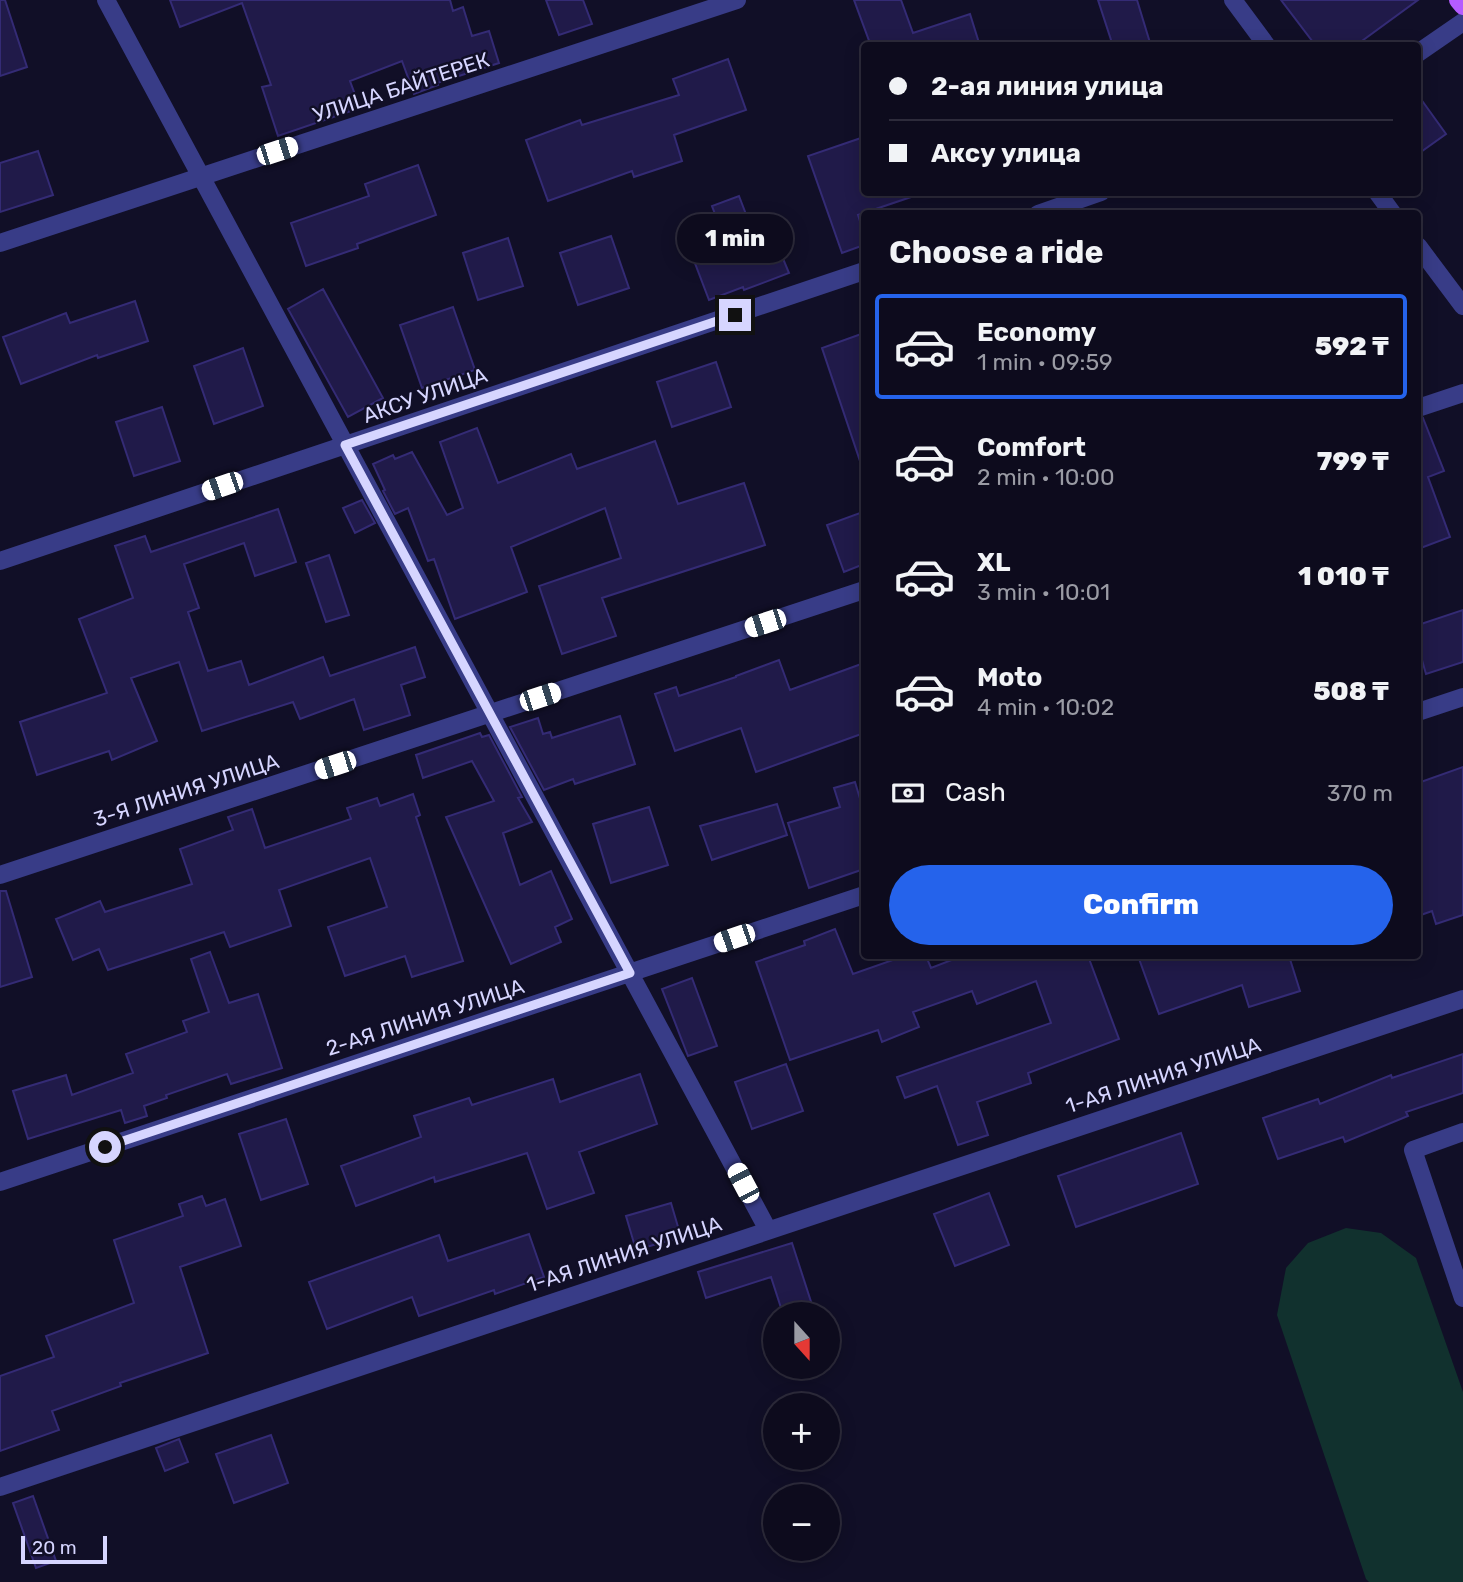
<!DOCTYPE html>
<html lang="en">
<head>
<meta charset="utf-8">
<style>
  body { margin:0; font-family:Rubik,sans-serif; background:#1b192a; color:#f1f3f6; height:100vh; display:flex; flex-direction:column; font-size:26px; white-space:nowrap }
  * { box-sizing:border-box; margin:0 }
  p { font-size:23px; color:#9a9ba4 }
  .icon { flex:none; width:38px; height:38px; fill:none; stroke:currentColor; stroke-width:2; stroke-linecap:round; stroke-linejoin:round }
  .map { position:relative; flex:1; overflow:hidden }
  .sheet { position:absolute; left:861px; top:210px; width:560px; height:749px; display:flex; flex-direction:column; background:#0d0b1d; border-radius:7px; box-shadow:0 4px 18px #0003,0 0 0 2px #2d2b3b }
  .sheet>* { flex:none }
  .hud { position:absolute; left:861px; top:42px; width:560px; height:154px; border-radius:7px; box-shadow:0 4px 18px #0003,0 0 0 2px #2d2b3b; display:grid; align-content:center; height:154px; padding:0 28px; background:#0d0b1d }
  .needle { width:46px; rotate:159deg }
  .controls { position:absolute; left:763px; top:1302px; display:grid; gap:14px }
  .controls a { display:grid; place-items:center; width:77px; height:77px; border-radius:50%; background:#0d0b1d; box-shadow:0 4px 18px #0003,0 0 0 2px #2d2b3b; font-size:35px }
  .scale { position:absolute; left:21px; bottom:18px; width:86px; box-sizing:border-box; padding-left:7px; border:4px solid #d6d5ff; border-top:0; font-size:19px; line-height:24px; white-space:nowrap; color:#d6d5ff; -webkit-text-stroke:5px #110f27; paint-order:stroke }
  .end { position:absolute; width:32px; height:32px; margin:-16px; border:9px solid #d6d5ff; background:#111; box-shadow:0 0 0 4px #111 }
  .from { border-radius:50% }
  .bubble { position:absolute; height:49px; border-radius:24px; background:#0d0b1d; box-shadow:0 4px 18px #0003,0 0 0 2px #2d2b3b; font-size:23px; font-weight:800; line-height:49px; text-align:center }
  .car { position:absolute; width:21px; height:42px; margin:-21px -10px; border-radius:9px; box-shadow:0 0 5px 2px #0007; background:linear-gradient(#fff 24%,#345 0 40%,#fff 0 76%,#345 0 86%,#fff 0) }
  .hud b { display:flex; align-items:center; gap:24px; height:66px; font-size:26px }
  .hud b+b { border-top:2px solid #2d2b3b }
  .hud i { width:18px; height:18px; background:#f1f3f6 }
  ul { padding:0; list-style:none }
  li { display:flex; align-items:center; gap:21px; height:105px; margin:0 14px 10px; padding:0 14px; border:4px solid transparent; border-radius:7px }
  li div { flex:1 }
  li b { display:block; font-size:26px }
  li em { font-style:normal; font-weight:800 }
  li.active { border-color:#2563eb }
  li>.icon { width:63px; height:63px; stroke-width:1.5 }
  h2 { padding:0 28px; font-size:32px; line-height:84px }
  .pay { display:flex; align-items:center; gap:18px; height:77px; padding:0 28px; font-size:26px }
  .pay p { margin-inline-start:auto }
  .primary-button { display:flex; gap:14px; margin-top:auto; padding:14px 28px }
  .primary-button a { flex:1; height:80px; border-radius:42px; background:#2563eb; color:#fff; font-size:28px; font-weight:800; line-height:80px; text-align:center }
  .map>svg:first-child { display:block }
  .green { fill:#11312e }
  .building { fill:#201a49; stroke:#342b75; stroke-width:2 }
  .lines { fill:none; stroke-linecap:round; stroke-linejoin:round }
  .minor { stroke:#383c87; stroke-width:18 }
  .major { stroke:#b55cff; stroke-width:18 }
  .route { stroke:#d6d5ff; stroke-width:9 }
  .labels { text-anchor:middle; dominant-baseline:central; stroke-width:5; stroke-linejoin:round; paint-order:stroke }
  .street-label { font-size:21px; fill:#d6d5ff; stroke:#110f27 }
</style>
</head>
<body>
<div class="map">
<svg width="1463" height="1582" viewBox="0 0 1463 1582">
  <rect width="100%" height="100%" fill="#110f27"/>
  <!-- green -->
  <path class="green" d="M 1346,1228 L 1381,1233 L 1416,1258 L 1463,1392 L 1463,1582 L 1369,1582 L 1366,1579 L 1277,1315 L 1286,1268 L 1308,1243 Z"/>
  <!-- building -->
  <path class="building" d="M 0,0 L 5,0 L 27,67 L 0,76 Z
    M 170,0 L 450,0 L 453,11 L 463,7 L 472,36 L 489,31 L 499,63 L 437,83 L 438,85 L 414,94 L 402,61 L 350,81 L 360,108 L 278,136 L 262,87 L 271,85 L 242,3 L 180,27 Z
    M 546,0 L 583,0 L 592,24 L 559,35 Z
    M 854,0 L 901,0 L 913,33 L 970,14 L 980,46 L 871,46 Z
    M 1098,0 L 1137,0 L 1151,46 L 1113,46 Z
    M 1281,0 L 1418,0 L 1355,46 L 1316,46 Z
    M 728,59 L 746,110 L 674,135 L 682,161 L 634,177 L 632,171 L 548,201 L 526,140 L 580,120 L 582,125 L 679,95 L 673,79 Z
    M 1418,95 L 1446,134 L 1418,154 Z
    M 864,137 L 864,192 L 913,192 L 914,196 L 858,215 L 864,234 L 864,245 L 842,253 L 808,156 Z
    M 38,151 L 53,195 L 0,212 L 0,163 Z
    M 418,165 L 436,215 L 357,244 L 358,248 L 306,266 L 291,223 L 369,196 L 365,184 Z
    M 739,196 L 749,222 L 752,220 L 765,254 L 779,249 L 789,273 L 744,290 L 743,287 L 709,300 L 693,258 L 727,246 L 712,206 Z
    M 611,236 L 629,288 L 578,305 L 560,253 Z
    M 508,238 L 523,286 L 478,300 L 463,253 Z
    M 323,289 L 383,398 L 348,417 L 288,309 Z
    M 135,301 L 148,341 L 98,358 L 97,355 L 21,384 L 3,337 L 66,313 L 70,323 Z
    M 453,307 L 475,370 L 422,388 L 400,325 Z
    M 864,333 L 864,460 L 860,461 L 822,348 Z
    M 243,348 L 263,406 L 214,424 L 194,366 Z
    M 716,362 L 731,407 L 672,427 L 657,382 Z
    M 162,407 L 180,461 L 134,476 L 116,422 Z
    M 1423,418 L 1444,471 L 1428,477 L 1450,537 L 1418,549 L 1418,419 Z
    M 477,428 L 498,483 L 571,454 L 577,469 L 655,441 L 678,504 L 744,483 L 765,545 L 602,598 L 616,636 L 562,654 L 539,586 L 621,558 L 605,508 L 511,547 L 527,592 L 455,619 L 434,559 L 428,561 L 408,508 L 395,514 L 383,491 L 385,490 L 373,464 L 393,455 L 395,459 L 412,452 L 447,515 L 463,508 L 440,442 Z
    M 362,500 L 375,523 L 355,533 L 343,508 Z
    M 278,509 L 296,562 L 255,576 L 244,543 L 184,564 L 199,608 L 188,612 L 208,671 L 241,661 L 249,685 L 323,657 L 330,676 L 415,647 L 425,677 L 401,685 L 410,715 L 364,730 L 354,699 L 300,719 L 293,702 L 202,731 L 179,662 L 131,678 L 157,741 L 112,760 L 109,751 L 37,775 L 20,722 L 107,693 L 79,619 L 133,598 L 115,546 L 145,536 L 151,552 Z
    M 860,513 L 864,525 L 864,564 L 844,572 L 827,525 Z
    M 329,555 L 349,615 L 326,622 L 306,563 Z
    M 1463,610 L 1463,662 L 1426,674 L 1418,646 L 1418,625 Z
    M 779,660 L 790,690 L 864,663 L 864,733 L 756,772 L 741,728 L 675,751 L 655,694 L 676,687 L 679,696 L 736,677 L 736,676 Z
    M 620,716 L 635,764 L 575,784 L 573,779 L 544,790 L 510,727 L 538,718 L 543,734 L 550,732 L 552,738 Z
    M 480,733 L 482,737 L 489,735 L 522,797 L 518,798 L 532,822 L 503,833 L 520,885 L 551,871 L 572,919 L 555,927 L 561,942 L 511,964 L 446,817 L 494,801 L 472,761 L 423,778 L 416,755 Z
    M 1463,767 L 1463,915 L 1436,924 L 1432,911 L 1418,916 L 1418,783 Z
    M 855,782 L 864,812 L 864,869 L 809,888 L 788,823 L 840,807 L 834,788 Z
    M 413,794 L 420,815 L 416,817 L 463,961 L 412,977 L 405,956 L 345,976 L 328,927 L 387,907 L 370,858 L 279,890 L 291,926 L 230,947 L 224,932 L 108,970 L 99,949 L 73,960 L 56,919 L 100,901 L 105,912 L 192,884 L 180,849 L 233,830 L 228,817 L 252,809 L 265,848 L 351,819 L 347,808 L 377,798 L 380,806 Z
    M 777,804 L 787,835 L 712,860 L 700,826 Z
    M 649,807 L 668,865 L 611,883 L 593,824 Z
    M 0,891 L 6,891 L 32,977 L 0,987 Z
    M 835,929 L 853,974 L 893,960 L 891,956 L 926,956 L 931,968 L 962,956 L 1088,956 L 1119,1039 L 1028,1073 L 1031,1083 L 977,1102 L 988,1135 L 958,1145 L 937,1086 L 905,1098 L 897,1077 L 1051,1023 L 1036,981 L 977,1004 L 972,991 L 913,1012 L 919,1027 L 882,1042 L 878,1030 L 790,1060 L 756,962 L 805,945 L 804,941 Z
    M 210,952 L 229,1003 L 258,994 L 282,1068 L 231,1084 L 227,1074 L 166,1095 L 167,1098 L 144,1106 L 147,1116 L 125,1123 L 121,1110 L 28,1139 L 13,1091 L 66,1075 L 72,1095 L 133,1073 L 126,1054 L 187,1032 L 183,1021 L 209,1012 L 191,959 Z
    M 1138,956 L 1289,956 L 1300,991 L 1249,1007 L 1242,985 L 1159,1014 Z
    M 692,978 L 717,1046 L 688,1056 L 662,989 Z
    M 1463,1054 L 1463,1093 L 1406,1112 L 1408,1116 L 1345,1142 L 1343,1137 L 1278,1159 L 1263,1118 L 1318,1099 L 1320,1104 L 1391,1075 L 1392,1078 Z
    M 786,1064 L 803,1111 L 752,1129 L 735,1082 Z
    M 640,1074 L 657,1124 L 579,1152 L 594,1193 L 547,1209 L 527,1153 L 435,1182 L 434,1177 L 356,1206 L 341,1166 L 421,1137 L 414,1116 L 469,1098 L 472,1105 L 553,1079 L 560,1102 Z
    M 286,1119 L 308,1184 L 261,1200 L 239,1134 Z
    M 1181,1133 L 1198,1184 L 1076,1227 L 1058,1176 Z
    M 989,1193 L 1009,1245 L 955,1266 L 934,1214 Z
    M 202,1196 L 206,1206 L 225,1199 L 241,1246 L 180,1267 L 208,1353 L 120,1383 L 121,1386 L 52,1411 L 59,1430 L 0,1451 L 0,1376 L 54,1357 L 46,1336 L 134,1303 L 114,1240 L 183,1216 L 179,1204 Z
    M 671,1203 L 681,1237 L 636,1250 L 626,1216 Z
    M 529,1234 L 544,1277 L 495,1294 L 494,1290 L 419,1316 L 412,1297 L 327,1329 L 309,1282 L 439,1235 L 448,1261 Z
    M 792,1243 L 815,1314 L 783,1314 L 771,1277 L 706,1298 L 698,1272 Z
    M 271,1435 L 288,1483 L 234,1503 L 216,1454 Z
    M 179,1439 L 188,1462 L 165,1471 L 156,1448 Z
    M 33,1496 L 56,1561 L 36,1568 L 13,1503 Z"/>
  <g class="lines">
    <!-- minor -->
    <path class="minor" d="M 106,0 L 768,1230
      M 1233,0 L 1267,46
      M 1418,53 L 1463,22
      M 1377,192 L 1393,214
      M 1038,214 L 1101,192
      M 0,243 L 737,0
      M 1418,246 L 1463,306
      M 1418,408 L 1463,393
      M 0,561 L 864,271
      M 1418,712 L 1463,697
      M 0,875 L 864,590
      M 1463,1132 L 1413,1150 L 1463,1298
      M 0,1182 L 864,895
      M 0,1487 L 1463,999"/>
    <!-- major -->
    <path class="major" d="M 1458,0 L 1463,6"/>
  </g>
  <g class="lines">
    <!-- route -->
    <path class="route" d="M 105,1147 L 630,973 L 345,445 L 735,315"/>
  </g>
  <g class="labels">
    <!-- street labels -->
    <g class="street-label">
      <text transform="translate(401 87) rotate(-18)">УЛИЦА БАЙТЕРЕК</text>
      <text transform="translate(425 395) rotate(-19)">АКСУ УЛИЦА</text>
      <text transform="translate(186 790) rotate(-18)">3-Я ЛИНИЯ УЛИЦА</text>
      <text transform="translate(425 1017) rotate(-18)">2-АЯ ЛИНИЯ УЛИЦА</text>
      <text transform="translate(1163 1075) rotate(-18)">1-АЯ ЛИНИЯ УЛИЦА</text>
      <text transform="translate(624 1254) rotate(-18)">1-АЯ ЛИНИЯ УЛИЦА</text>
    </g>
  </g>
</svg>
<div class="controls">
<a><svg class="needle" viewBox="-14 -14 28 28"><path d="M0-13l5 13h-10z" fill="#e53935"/><path d="M0 13l5-13h-10z" fill="#9a9ba4"/></svg></a>
<a>+</a>
<a>−</a>
</div>
<div class="scale">20 m</div>
<i class="end from" style="left:105px;top:1147px"></i>
<i class="end" style="left:735px;top:315px"></i>
<div class="bubble" style="left:677px;top:214px;width:116px">1 min</div>
<i class="car" style="left:277px;top:151px;rotate:72deg"></i>
<i class="car" style="left:222px;top:486px;rotate:251deg"></i>
<i class="car" style="left:765px;top:623px;rotate:252deg"></i>
<i class="car" style="left:540px;top:697px;rotate:72deg"></i>
<i class="car" style="left:335px;top:765px;rotate:252deg"></i>
<i class="car" style="left:734px;top:938px;rotate:251deg"></i>
<i class="car" style="left:743px;top:1183px;rotate:332deg"></i>
<div class="hud">
<b><i class="from"></i>2-ая линия улица</b>
<b><i></i>Аксу улица</b>
</div>
<section class="sheet">
<h2>Choose a ride</h2>
<ul>
<li class="active"><svg class="icon" aria-label="car" viewBox="0 0 24 24"><path d="M5 17H2v-5l4-1 3-4h7l3 4 3 1v5h-3M9 17h6M6 11h13"/><circle cx="7" cy="17" r="2"/><circle cx="17" cy="17" r="2"/></svg><div><b>Economy</b><p>1 min · 09:59</p></div><em>592 ₸</em></li>
<li><svg class="icon" aria-label="car" viewBox="0 0 24 24"><path d="M5 17H2v-5l4-1 3-4h7l3 4 3 1v5h-3M9 17h6M6 11h13"/><circle cx="7" cy="17" r="2"/><circle cx="17" cy="17" r="2"/></svg><div><b>Comfort</b><p>2 min · 10:00</p></div><em>799 ₸</em></li>
<li><svg class="icon" aria-label="car" viewBox="0 0 24 24"><path d="M5 17H2v-5l4-1 3-4h7l3 4 3 1v5h-3M9 17h6M6 11h13"/><circle cx="7" cy="17" r="2"/><circle cx="17" cy="17" r="2"/></svg><div><b>XL</b><p>3 min · 10:01</p></div><em>1 010 ₸</em></li>
<li><svg class="icon" aria-label="car" viewBox="0 0 24 24"><path d="M5 17H2v-5l4-1 3-4h7l3 4 3 1v5h-3M9 17h6M6 11h13"/><circle cx="7" cy="17" r="2"/><circle cx="17" cy="17" r="2"/></svg><div><b>Moto</b><p>4 min · 10:02</p></div><em>508 ₸</em></li>
</ul>
<div class="pay"><svg class="icon" aria-label="cash" viewBox="0 0 24 24"><path d="M3 7h18v10H3z"/><circle cx="12" cy="12" r="2"/></svg>Cash<p>370 m</p></div>
<div class="primary-button"><a>Confirm</a></div>
</section>
</div>
</body>
</html>
